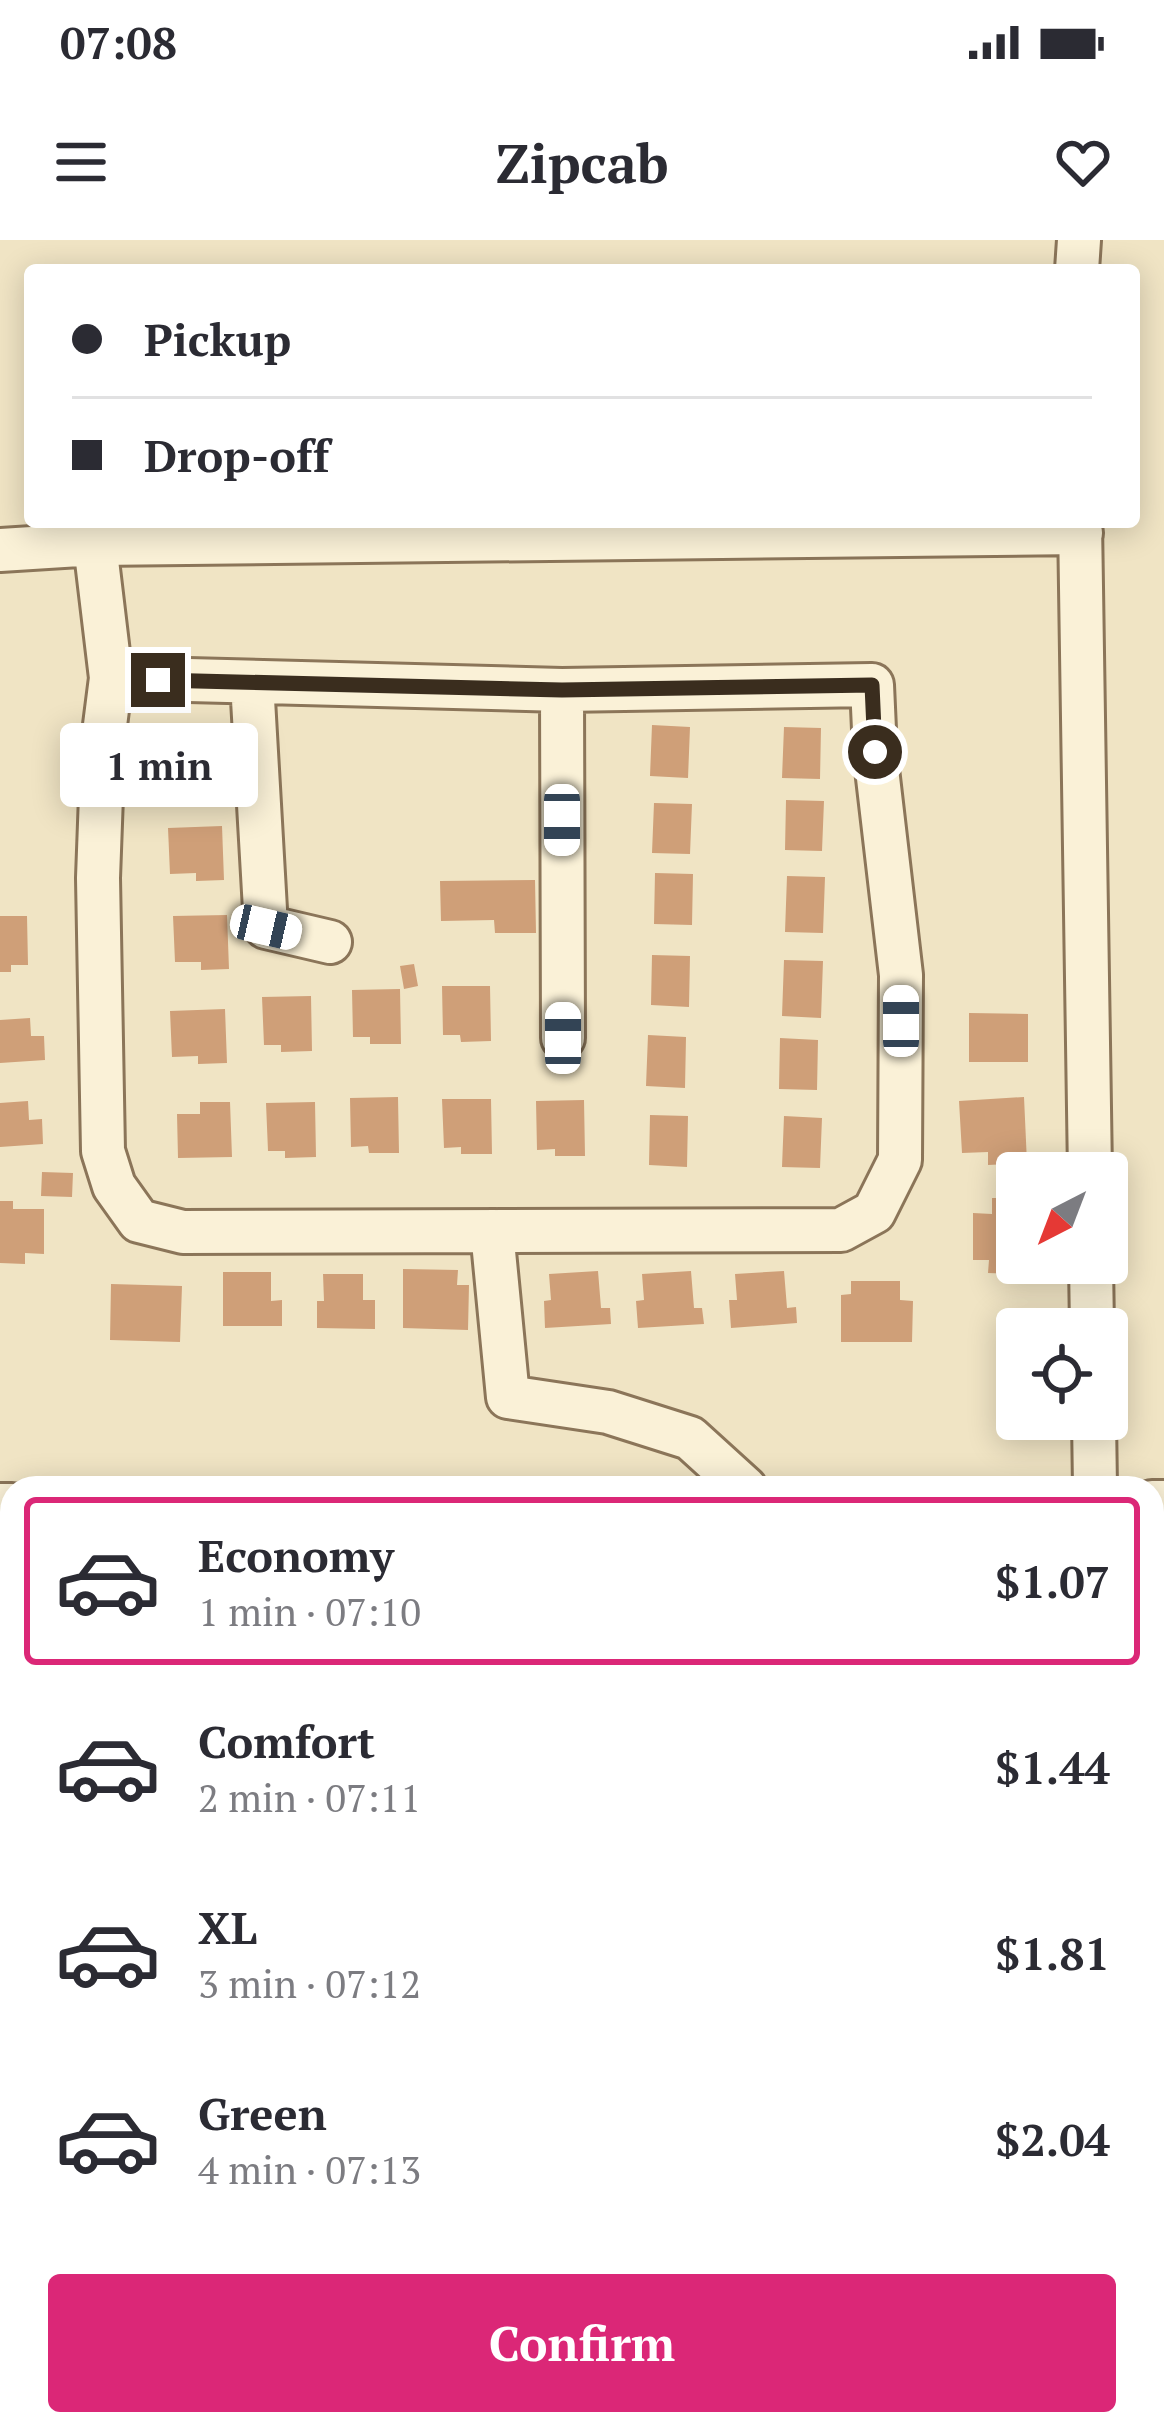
<!DOCTYPE html>
<html lang="en">
<head>
<meta charset="utf-8">
<style>
  body { margin:0; font-family:"PT Serif",serif; background:#f2f2f3; color:#2b2b33; height:100vh; display:flex; flex-direction:column; font-size:45px; white-space:nowrap }
  * { box-sizing:border-box; margin:0 }
  p { font-size:39px; color:#7c7c81 }
  .icon { flex:none; width:66px; height:66px; fill:none; stroke:currentColor; stroke-width:2; stroke-linecap:round; stroke-linejoin:round }
  .map { position:relative; flex:1; overflow:hidden }
  .drawer { position:absolute; left:0px; top:1236px; width:1164px; height:960px; display:flex; flex-direction:column; background:#fff; border-radius:36px 36px 0 0; box-shadow:0 6px 30px #0003 }
  .drawer>* { flex:none }
  .top-card { position:absolute; left:24px; top:24px; width:1116px; height:264px; border-radius:12px; box-shadow:0 6px 30px #0003; display:grid; align-content:center; height:264px; padding:0 48px; background:#fff }
  .needle { width:78px; rotate:222deg }
  .tools { position:absolute; left:996px; top:912px; display:grid; gap:24px }
  .tools a { display:grid; place-items:center; width:132px; height:132px; border-radius:12px; background:#fff; box-shadow:0 6px 30px #0003; font-size:60px }
  .end { position:absolute; width:54px; height:54px; margin:-27px; border:15px solid #3a2d1e; background:#fff; box-shadow:0 0 0 6px #fff }
  .from { border-radius:50% }
  .bubble { position:absolute; height:84px; border-radius:12px; background:#fff; box-shadow:0 6px 30px #0003; font-size:39px; font-weight:600; line-height:84px; text-align:center }
  .car { position:absolute; width:36px; height:72px; margin:-36px -18px; border-radius:15px; box-shadow:0 0 9px 3px #0007; background:linear-gradient(#fff 24%,#345 0 40%,#fff 0 76%,#345 0 86%,#fff 0) }
  .top-card b { display:flex; align-items:center; gap:42px; height:114px; font-size:45px }
  .top-card b+b { border-top:3px solid #e1e1e2 }
  .top-card i { width:30px; height:30px; background:#2b2b33 }
  ul { padding:21px 0 0; list-style:none }
  li { display:flex; align-items:center; gap:36px; height:168px; margin:0 24px 18px; padding:0 24px; border:6px solid transparent; border-radius:12px }
  li div { flex:1 }
  li b { display:block; font-size:45px }
  li em { font-style:normal; font-weight:600 }
  li.selected { border-color:#db2777 }
  li>.icon { width:108px; height:108px; stroke-width:1.5 }
  .cta { display:flex; gap:24px; margin-top:auto; padding:24px 48px }
  .cta a { flex:1; height:138px; border-radius:12px; background:#db2777; color:#fff; font-size:48px; font-weight:600; line-height:138px; text-align:center }
  .status { display:flex; justify-content:space-between; align-items:center; height:84px; padding:0 60px; background:#fff; direction:ltr }
  .status svg { height:33px; fill:currentColor }
  header { display:flex; justify-content:space-between; align-items:center; height:156px; padding:0 48px; background:#fff; font-size:54px; font-weight:600 }
  .map>svg:first-child { display:block }
  .lines { fill:none; stroke-linecap:round; stroke-linejoin:round }
  .stream { stroke:#6c9189; stroke-width:10 }
  .building { fill:#cf9f78 }
  .minor-casing { stroke:#8b7559; stroke-width:48 }
  .minor { stroke:#faf1d7; stroke-width:42 }
  .route { stroke:#3a2d1e; stroke-width:15 }
</style>
</head>
<body>
<div class="status"><b>07:08</b><svg viewBox="0 0 49 12"><path d="M0 12V9h3v3zM5 12V6h3v6zM10 12V3h3v9zM15 12V0h3v12zM26 1h20v11H26zM47 4h2v5h-2z"/></svg></div>
<header><svg class="icon" aria-label="menu" viewBox="0 0 24 24"><path d="M4 6h16M4 12h16M4 18h16"/></svg>Zipcab<svg class="icon" aria-label="heart" viewBox="0 0 24 24"><path d="M12 20l-8-8c-3-5 5-10 8-4 3-6 11-1 8 4z"/></svg></header>
<div class="map">
<svg width="1164" height="2196" viewBox="0 0 1164 2196">
  <rect width="100%" height="100%" fill="#f0e4c4"/>
  <g class="lines">
    <!-- stream -->
    <path class="stream" d="M 0,2068 L 7,2091 L 12,2095
      M 130,2184 L 141,2196"/>
  </g>
  <!-- building -->
  <path class="building" d="M 652,485 L 690,487 L 688,538 L 650,536 Z
    M 189,487 L 221,488 L 221,542 L 168,541 L 169,494 L 189,494 Z
    M 784,487 L 821,488 L 820,539 L 782,538 Z
    M 786,560 L 824,561 L 822,611 L 785,610 Z
    M 654,563 L 692,564 L 690,614 L 652,613 Z
    M 222,586 L 224,640 L 196,641 L 196,633 L 170,634 L 168,588 Z
    M 655,633 L 693,634 L 692,685 L 654,684 Z
    M 787,636 L 825,637 L 823,693 L 785,692 Z
    M 535,640 L 536,693 L 495,693 L 494,680 L 441,681 L 440,641 Z
    M 227,675 L 229,729 L 201,730 L 201,722 L 175,722 L 173,676 Z
    M 0,676 L 27,676 L 28,725 L 11,725 L 11,732 L 0,732 Z
    M 652,715 L 690,716 L 689,767 L 651,765 Z
    M 784,720 L 823,721 L 821,778 L 782,776 Z
    M 414,724 L 418,746 L 404,749 L 400,726 Z
    M 442,746 L 490,746 L 491,801 L 461,802 L 460,795 L 443,795 Z
    M 400,749 L 401,804 L 370,804 L 370,797 L 353,797 L 352,750 Z
    M 311,756 L 312,811 L 281,812 L 281,805 L 264,805 L 262,757 Z
    M 225,769 L 227,823 L 198,824 L 198,816 L 172,817 L 170,771 Z
    M 969,773 L 1028,774 L 1028,822 L 969,822 Z
    M 30,778 L 31,796 L 44,796 L 45,820 L 0,823 L 0,780 Z
    M 648,795 L 686,797 L 685,848 L 646,846 Z
    M 780,798 L 818,800 L 817,850 L 779,849 Z
    M 398,857 L 399,913 L 369,913 L 368,906 L 351,907 L 350,858 Z
    M 1024,857 L 1027,923 L 988,925 L 988,912 L 962,913 L 959,861 Z
    M 442,859 L 491,859 L 492,914 L 461,914 L 461,907 L 444,908 Z
    M 584,860 L 585,916 L 555,916 L 555,909 L 537,910 L 536,861 Z
    M 28,861 L 29,880 L 42,879 L 43,904 L 0,907 L 0,863 Z
    M 200,862 L 230,862 L 232,917 L 178,918 L 177,874 L 200,874 Z
    M 315,862 L 316,917 L 285,918 L 285,911 L 268,911 L 266,863 Z
    M 650,875 L 688,876 L 687,927 L 649,925 Z
    M 784,876 L 822,878 L 820,928 L 782,927 Z
    M 42,932 L 73,933 L 72,957 L 41,956 Z
    M 992,958 L 1017,958 L 1014,1034 L 988,1033 L 989,1020 L 973,1020 L 973,973 L 992,974 Z
    M 0,961 L 13,961 L 13,969 L 44,969 L 44,1014 L 25,1013 L 25,1024 L 0,1023 Z
    M 403,1029 L 458,1030 L 457,1045 L 469,1045 L 468,1090 L 403,1088 Z
    M 598,1031 L 601,1068 L 610,1068 L 611,1084 L 545,1088 L 544,1061 L 551,1060 L 549,1034 Z
    M 691,1031 L 694,1068 L 702,1068 L 704,1084 L 638,1088 L 636,1061 L 644,1060 L 642,1034 Z
    M 784,1031 L 787,1068 L 796,1067 L 797,1083 L 731,1088 L 729,1060 L 737,1060 L 735,1034 Z
    M 223,1032 L 271,1032 L 271,1061 L 282,1060 L 282,1086 L 223,1086 Z
    M 323,1034 L 363,1034 L 363,1060 L 375,1060 L 375,1089 L 317,1088 L 317,1061 L 324,1061 Z
    M 851,1041 L 900,1041 L 900,1060 L 913,1061 L 912,1102 L 841,1102 L 841,1055 L 851,1054 Z
    M 111,1044 L 182,1046 L 180,1102 L 110,1100 Z"/>
  <g class="lines">
    <!-- minor casing -->
    <g class="minor-casing">
      <path id="minor" d="M 1077,30 L 1079,0
        M 1080,282 L 1090,933
        M 95,304 L 111,438 L 103,501 L 98,638 L 103,911 L 114,946 L 139,981 L 183,992 L 841,990 L 874,972 L 900,920 L 901,735 L 875,512 L 872,445 L 562,450 L 111,438
        M 0,310 L 95,304 L 1081,293
        M 252,442 L 266,687 L 330,702
        M 562,450 L 563,798
        M 492,991 L 508,1157 L 608,1172 L 690,1198 L 745,1248
        M 1091,1023 L 1092,1089
        M 1094,1179 L 1095,1248
        M 1152,1262 L 1164,1262
        M 0,1265 L 12,1265"/>
    </g>
    <!-- minor -->
    <use href="#minor" class="minor"/>
  </g>
  <g class="lines">
    <!-- route -->
    <path class="route" d="M 158,440 L 562,450 L 872,445 L 875,512"/>
  </g>
</svg>
<div class="tools">
<a><svg class="needle" viewBox="-14 -14 28 28"><path d="M0-13l5 13h-10z" fill="#e53935"/><path d="M0 13l5-13h-10z" fill="#7c7c81"/></svg></a>
<a><svg class="icon" aria-label="locate" viewBox="0 0 24 24"><circle cx="12" cy="12" r="6"/><path d="M12 2v4M12 18v4M2 12h4M18 12h4"/></svg></a>
</div>
<i class="end from" style="left:875px;top:512px"></i>
<i class="end" style="left:158px;top:440px"></i>
<div class="bubble" style="left:60px;top:483px;width:198px">1 min</div>
<i class="car" style="left:562px;top:580px;rotate:180deg"></i>
<i class="car" style="left:266px;top:687px;rotate:103deg"></i>
<i class="car" style="left:901px;top:781px;rotate:0deg"></i>
<i class="car" style="left:563px;top:798px;rotate:0deg"></i>
<div class="top-card">
<b><i class="from"></i>Pickup</b>
<b><i></i>Drop-off</b>
</div>
<section class="drawer">
<ul>
<li class="selected"><svg class="icon" aria-label="car" viewBox="0 0 24 24"><path d="M5 17H2v-5l4-1 3-4h7l3 4 3 1v5h-3M9 17h6M6 11h13"/><circle cx="7" cy="17" r="2"/><circle cx="17" cy="17" r="2"/></svg><div><b>Economy</b><p>1 min · 07:10</p></div><em>$1.07</em></li>
<li><svg class="icon" aria-label="car" viewBox="0 0 24 24"><path d="M5 17H2v-5l4-1 3-4h7l3 4 3 1v5h-3M9 17h6M6 11h13"/><circle cx="7" cy="17" r="2"/><circle cx="17" cy="17" r="2"/></svg><div><b>Comfort</b><p>2 min · 07:11</p></div><em>$1.44</em></li>
<li><svg class="icon" aria-label="car" viewBox="0 0 24 24"><path d="M5 17H2v-5l4-1 3-4h7l3 4 3 1v5h-3M9 17h6M6 11h13"/><circle cx="7" cy="17" r="2"/><circle cx="17" cy="17" r="2"/></svg><div><b>XL</b><p>3 min · 07:12</p></div><em>$1.81</em></li>
<li><svg class="icon" aria-label="car" viewBox="0 0 24 24"><path d="M5 17H2v-5l4-1 3-4h7l3 4 3 1v5h-3M9 17h6M6 11h13"/><circle cx="7" cy="17" r="2"/><circle cx="17" cy="17" r="2"/></svg><div><b>Green</b><p>4 min · 07:13</p></div><em>$2.04</em></li>
</ul>
<div class="cta"><a>Confirm</a></div>
</section>
</div>
</body>
</html>
